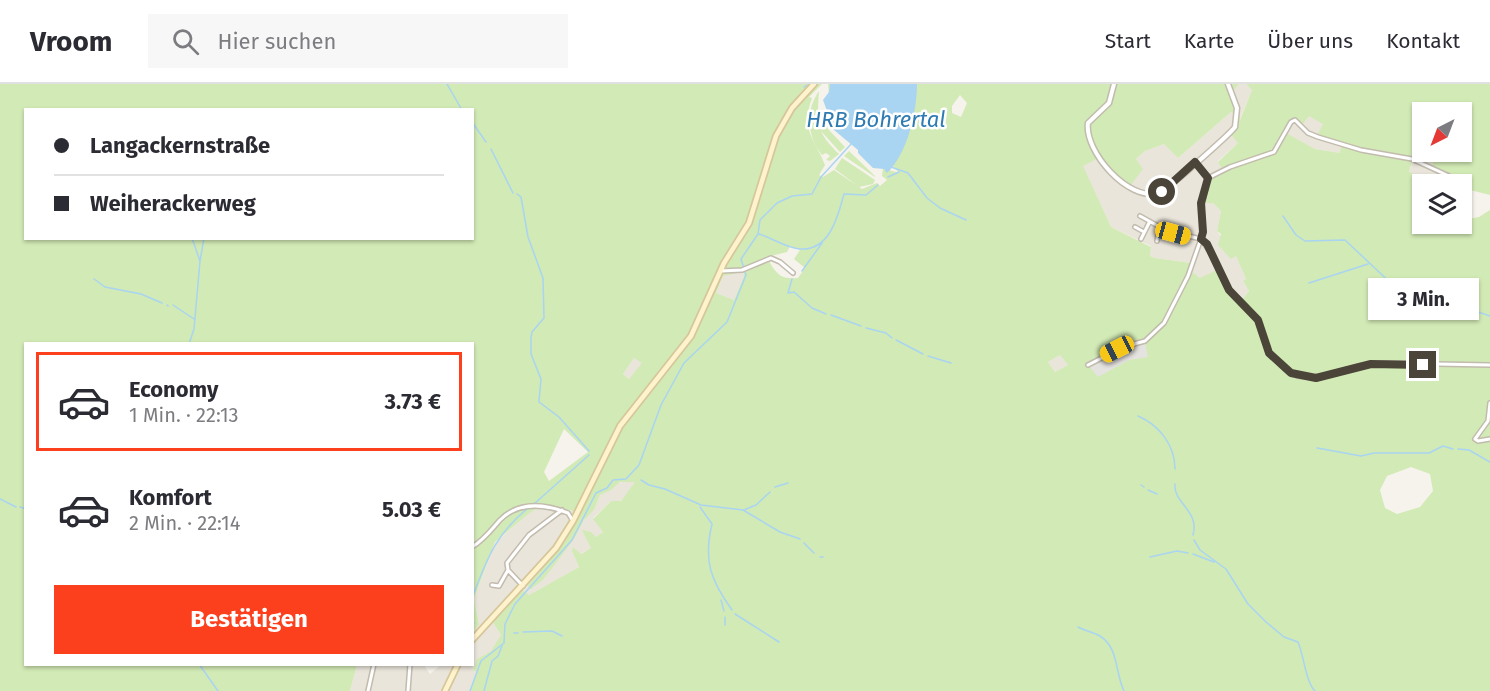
<!DOCTYPE html>
<html lang="de">
<head>
<meta charset="utf-8">
<style>
  body { margin:0; font-family:"Fira Sans",sans-serif; background:#f7f7f7; color:#2b2b33; height:100vh; display:flex; flex-direction:column; font-size:22px; white-space:nowrap }
  * { box-sizing:border-box; margin:0 }
  p { font-size:20px; color:#7c7c81 }
  .icon { flex:none; width:33px; height:33px; fill:none; stroke:currentColor; stroke-width:2; stroke-linecap:round; stroke-linejoin:round }
  .map { position:relative; flex:1; overflow:hidden }
  .drawer { position:absolute; left:24px; top:258px; width:450px; height:324px; display:flex; flex-direction:column; background:#fff; border-radius:0px; box-shadow:0 2px 4px #0004 }
  .drawer>* { flex:none }
  .top-card { position:absolute; left:24px; top:24px; width:450px; height:132px; border-radius:0px; box-shadow:0 2px 4px #0004; display:grid; align-content:center; height:132px; padding:0 30px; background:#fff }
  .needle { width:39px; rotate:222deg }
  .buttons { position:absolute; left:1412px; top:18px; display:grid; gap:12px }
  .buttons a { display:grid; place-items:center; width:60px; height:60px; border-radius:0px; background:#fff; box-shadow:0 2px 4px #0004; font-size:30px }
  .end { position:absolute; width:27px; height:27px; margin:-14px; border:8px solid #4b4439; background:#fff; box-shadow:0 0 0 3px #fff }
  .from { border-radius:50% }
  .bubble { position:absolute; height:42px; border-radius:0px; background:#fff; box-shadow:0 2px 4px #0004; font-size:20px; font-weight:700; line-height:42px; text-align:center }
  .car { position:absolute; width:18px; height:36px; margin:-18px -9px; border-radius:8px; box-shadow:0 0 4px 2px #0007; background:linear-gradient(#f5c518 24%,#345 0 40%,#f5c518 0 76%,#345 0 86%,#f5c518 0) }
  .top-card b { display:flex; align-items:center; gap:21px; height:57px; font-size:22px }
  .top-card b+b { border-top:2px solid #e1e1e2 }
  .top-card i { width:15px; height:15px; background:#2b2b33 }
  ul { padding:10px 0 0; list-style:none }
  li { display:flex; align-items:center; gap:18px; height:99px; margin:0 12px 9px; padding:0 18px; border:3px solid transparent; border-radius:0px }
  li div { flex:1 }
  li b { display:block; font-size:22px }
  li em { font-style:normal; font-weight:700 }
  li.current { border-color:#fc3f1d }
  li>.icon { width:54px; height:54px; stroke-width:1.5 }
  .primary-button { display:flex; gap:12px; margin-top:auto; padding:12px 30px }
  .primary-button a { flex:1; height:69px; border-radius:0px; background:#fc3f1d; color:#fff; font-size:24px; font-weight:700; line-height:69px; text-align:center }
  header { display:flex; align-items:center; gap:36px; box-sizing:border-box; height:84px; padding:0 30px; background:#fff; border-bottom:2px solid #e1e1e2 }
  header strong { font-size:28px }
  nav { display:flex; gap:33px; margin-inline-start:auto; font-size:21px }
  .search { width:420px; height:54px; background:#f7f7f7; display:flex; align-items:center; gap:15px; box-sizing:border-box; padding:0 21px; border-radius:0px; color:#7c7c81; font-size:22px }
  .map>svg:first-child { display:block }
  .residential { fill:#eae5da }
  .green { fill:#d2eab5; fill-rule:evenodd }
  .parking { fill:#e5e3e0 }
  .water { fill:#a9d4f2 }
  .lines { fill:none; stroke-linecap:round; stroke-linejoin:round }
  .stream { stroke:#a9d4f2; stroke-width:1.5 }
  .minor-casing { stroke:#c2bbae; stroke-width:6 }
  .tertiary-casing { stroke:#c2bbae; stroke-width:7 }
  .secondary-casing { stroke:#d6c79b; stroke-width:8 }
  .minor { stroke:#fff; stroke-width:3 }
  .tertiary { stroke:#fff; stroke-width:4 }
  .secondary { stroke:#fff3cd; stroke-width:4.5 }
  .route { stroke:#4b4439; stroke-width:8 }
  .labels { text-anchor:middle; dominant-baseline:central; stroke-width:5; stroke-linejoin:round; paint-order:stroke }
  .water-label { font-size:22px; font-style:italic; fill:#2e7ab2; stroke:#fff }
</style>
</head>
<body>
<header>
<strong>Vroom</strong>
<div class="search"><svg class="icon" aria-label="search" viewBox="0 0 24 24"><circle cx="10" cy="10" r="6"/><path d="M15 15l6 6"/></svg>Hier suchen</div>
<nav><a>Start</a><a>Karte</a><a>Über uns</a><a>Kontakt</a></nav>
</header>
<div class="map">
<svg width="1490" height="607" viewBox="0 0 1490 607">
  <rect width="100%" height="100%" fill="#f6f3ec"/>
  <!-- residential -->
  <path class="residential" d="M 1239,0 L 1246,0 L 1252,6 L 1239,37 L 1231,10 Z
    M 1231,28 L 1237,31 L 1238,59 L 1218,77 L 1222,85 L 1203,119 L 1213,119 L 1221,127 L 1217,147 L 1236,172 L 1246,195 L 1243,197 L 1249,207 L 1241,217 L 1200,194 L 1190,186 L 1191,179 L 1155,174 L 1150,172 L 1151,162 L 1111,143 L 1082,82 L 1099,74 L 1136,75 L 1145,67 L 1164,60 L 1178,74 Z
    M 1309,31 L 1324,40 L 1342,61 L 1340,69 L 1315,65 L 1285,49 L 1291,38 Z
    M 1422,65 L 1422,68 L 1435,68 L 1450,96 L 1448,100 L 1439,100 L 1409,89 L 1412,77 Z
    M 743,187 L 744,192 L 734,216 L 716,209 L 723,192 Z
    M 1060,271 L 1068,281 L 1055,288 L 1048,278 Z
    M 634,274 L 643,279 L 643,306 L 623,290 Z
    M 629,396 L 636,398 L 621,417 L 611,417 L 593,434 L 603,448 L 596,453 L 591,464 L 580,470 L 574,464 L 572,467 L 579,483 L 529,511 L 523,506 L 492,537 L 501,551 L 498,559 L 491,567 L 477,575 L 473,586 L 477,588 L 469,607 L 350,607 L 357,581 L 424,581 L 430,590 L 441,581 L 472,580 L 473,549 L 479,539 L 474,515 L 495,459 L 531,427 L 549,421 L 573,427 L 576,435 L 563,457 L 528,501 L 543,496 L 584,436 L 594,426 L 600,411 L 616,400 Z"/>
  <!-- green -->
  <path class="green" d="M 0,0 L 822,0 L 809,13 L 812,14 C 800,46 815,55 825,81 L 819,91 L 823,93 L 834,86 L 862,105 L 877,99 L 880,102 L 887,96 L 882,92 L 883,84 L 899,89 L 829,10 L 828,0 L 1239,0 L 1231,10 L 1240,36 L 1252,6 L 1246,0 L 1490,0 L 1490,111 L 1466,105 L 1461,109 L 1461,100 L 1448,100 L 1449,94 L 1433,85 L 1433,68 L 1461,68 L 1461,28 L 1422,28 L 1422,65 L 1412,77 L 1409,88 L 1439,100 L 1422,100 L 1422,140 L 1461,140 L 1461,136 L 1479,133 L 1490,126 L 1490,607 L 469,607 L 477,588 L 473,586 L 477,575 L 491,567 L 501,551 L 492,537 L 523,506 L 529,511 L 579,483 L 572,467 L 573,463 L 581,470 L 591,464 L 582,446 L 591,448 L 596,453 L 603,448 L 593,435 L 611,417 L 621,417 L 635,398 L 620,398 L 611,406 L 600,411 L 594,426 L 584,436 L 574,455 L 543,496 L 531,505 L 527,502 L 552,473 L 576,435 L 573,427 L 549,421 L 532,427 L 495,458 L 474,515 L 479,540 L 473,549 L 472,260 L 26,260 L 26,580 L 357,581 L 350,607 L 0,607 ZM 960,11 L 967,19 L 961,33 L 952,29 L 952,22 ZM 26,26 L 472,26 L 472,154 L 26,154 ZM 1231,28 L 1236,31 L 1230,49 L 1238,59 L 1218,78 L 1222,85 L 1209,95 L 1203,119 L 1213,119 L 1221,127 L 1217,147 L 1221,150 L 1218,161 L 1231,175 L 1236,172 L 1246,195 L 1243,197 L 1249,207 L 1241,217 L 1226,201 L 1217,186 L 1200,194 L 1190,186 L 1191,179 L 1155,174 L 1150,172 L 1151,163 L 1111,143 L 1083,82 L 1099,74 L 1117,94 L 1130,102 L 1143,85 L 1136,75 L 1145,67 L 1164,60 L 1178,74 ZM 1309,32 L 1323,40 L 1316,54 L 1341,61 L 1340,69 L 1315,65 L 1286,49 L 1293,36 L 1301,42 ZM 790,162 L 800,166 L 794,175 L 805,184 L 798,194 C 782,195 778,192 770,179 L 771,172 L 787,168 ZM 743,188 L 744,192 L 734,216 L 716,209 L 723,192 ZM 1060,271 L 1068,281 L 1055,288 L 1048,278 ZM 634,274 L 642,279 L 629,295 L 623,290 ZM 564,345 L 588,368 L 549,397 L 544,388 ZM 1411,383 L 1430,390 L 1433,407 L 1420,423 L 1397,430 L 1385,424 L 1380,406 L 1387,392 Z
    M 819,7 C 817,38 815,47 839,70 L 830,77 L 826,76 L 830,72 L 826,69 L 822,71 C 807,52 805,27 819,7 Z
    M 819,24 L 828,45 L 845,63 L 840,68 L 821,47 Z
    M 849,67 L 875,92 L 875,93 L 844,72 Z
    M 842,74 L 875,96 L 873,100 L 859,103 L 835,85 Z"/>
  <!-- parking -->
  <path class="parking" d="M 1145,258 L 1148,273 L 1129,276 L 1098,293 L 1089,282 L 1120,265 Z"/>
  <!-- water -->
  <path class="water" d="M 830,0 L 917,0 C 917,26 908,69 887,89 L 884,85 L 873,84 L 858,69 L 858,66 L 834,46 L 823,16 L 829,8 Z"/>
  <g class="lines">
    <!-- stream -->
    <path class="stream" d="M 447,0 L 462,26
      M 804,3 L 807,1
      M 472,38 L 486,58
      M 491,65 L 513,109
      M 891,83 L 908,89 L 927,114 L 940,124 L 966,136
      M 888,93 L 899,88
      M 517,110 L 521,113 L 528,153 L 543,194 L 544,234 L 532,248 L 531,254 L 531,270 L 541,295 L 539,317
      M 1283,132 L 1296,151 L 1305,157 L 1345,156 L 1396,204 L 1447,217 L 1490,232
      M 759,150 C 772,154 787,164 800,165 C 830,167 838,132 844,110 L 866,111 L 878,101
      M 200,177 L 204,154
      M 802,187 L 822,159
      M 94,195 L 105,203 L 141,210 L 162,219
      M 792,195 L 788,209 L 794,208 L 812,224 L 826,230
      M 1309,199 L 1368,180
      M 167,221 L 168,222
      M 173,221 L 194,235
      M 831,231 L 861,242
      M 866,244 L 886,249 L 892,254
      M 896,256 L 923,270
      M 189,260 L 194,245 L 200,177 L 192,154
      M 928,272 L 951,279
      M 539,318 L 559,333 L 589,367
      M 1138,332 C 1159,341 1175,361 1175,385
      M 1317,364 L 1361,372 L 1374,369 L 1429,369 L 1443,362 L 1453,365
      M 1458,365 L 1469,366 L 1490,378
      M 641,396 L 649,401 L 665,405 L 701,421 L 743,426 L 780,448 L 800,455
      M 1175,400 C 1173,419 1200,427 1193,451
      M 1141,401 L 1144,403
      M 775,403 L 788,399
      M 1148,406 L 1157,410
      M 0,415 L 16,423
      M 534,420 L 589,371
      M 20,423 L 26,425
      M 700,423 L 712,440 C 703,477 711,497 732,526
      M 744,426 L 756,421 L 770,408
      M 1194,456 L 1200,466 L 1226,485 L 1248,520 L 1266,538 L 1284,553 L 1298,558 C 1304,572 1306,599 1315,607
      M 804,459 L 814,469
      M 1193,470 L 1214,478
      M 820,473 L 823,473
      M 1150,473 L 1177,467 L 1188,469
      M 472,514 C 487,475 495,451 528,424
      M 721,516 L 724,527
      M 735,530 L 779,558
      M 725,533 L 725,541
      M 472,534 L 474,539
      M 1078,543 C 1085,547 1093,548 1100,552 C 1119,564 1115,589 1124,607
      M 523,548 L 552,547 L 562,552
      M 514,549 L 518,549
      M 199,580 L 218,607
      M 470,607 L 481,577 L 504,559 L 505,540 L 515,520 L 572,456 L 596,409 L 607,404 L 613,396 L 626,395 L 639,381 L 661,321 L 684,279 L 727,238 L 746,191 L 741,175 L 758,150 L 760,136 L 777,119 L 792,112 L 812,110 L 821,93 L 852,59
      M 484,607 L 492,577 L 498,572 L 502,562"/>
    <!-- minor casing -->
    <g class="minor-casing">
      <path id="minor" d="M 1208,94 L 1230,83 L 1274,68 L 1291,38 L 1295,36 L 1308,49 L 1318,53 L 1361,66 L 1412,75 L 1449,92 L 1451,97 L 1449,100
        M 1461,117 L 1465,116
        M 1140,132 L 1167,147 L 1201,155
        M 1135,143 L 1144,148
        M 1141,155 L 1149,139
        M 1201,155 L 1213,172 L 1229,206 L 1258,236 L 1269,269 L 1285,285 L 1297,292 L 1316,294 L 1359,282 L 1384,279 L 1490,281
        M 1157,157 L 1159,144
        M 721,187 L 742,186 L 771,174 L 780,178 L 793,189
        M 1088,281 L 1123,263 L 1145,257 L 1164,239 L 1188,192 L 1203,149 L 1201,126 L 1208,94 L 1196,80
        M 1490,319 L 1488,337 L 1475,355 L 1478,357 L 1490,355
        M 472,463 C 484,456 491,446 500,436 C 519,417 545,420 568,429 L 573,437
        M 492,501 L 499,502 L 508,486
        M 523,502 L 508,486 L 507,479 L 529,451 L 562,426
        M 368,607 L 374,580
        M 408,607 L 410,580"/>
    </g>
    <!-- tertiary casing -->
    <g class="tertiary-casing">
      <path id="tertiary" d="M 1114,0 L 1109,19 L 1088,39 C 1084,67 1128,118 1159,109 C 1166,107 1230,50 1235,43 L 1237,24 L 1228,0"/>
    </g>
    <!-- secondary casing -->
    <g class="secondary-casing">
      <path id="secondary" d="M 472,556 L 556,464 L 573,437 L 620,342 L 691,252 L 724,179 L 749,139 L 776,52 L 792,24 L 814,0
        M 445,607 L 458,580"/>
    </g>
    <!-- minor -->
    <use href="#minor" class="minor"/>
    <!-- tertiary -->
    <use href="#tertiary" class="tertiary"/>
    <!-- secondary -->
    <use href="#secondary" class="secondary"/>
  </g>
  <g class="lines">
    <!-- route -->
    <path class="route" d="M 1162,108 L 1195,78 L 1208,94 L 1201,119 L 1203,148 L 1201,155 L 1207,160 L 1229,206 L 1258,236 L 1269,269 L 1291,289 L 1316,294 L 1371,280 L 1423,281"/>
  </g>
  <g class="labels">
    <!-- water labels -->
    <g class="water-label">
      <text x="876" y="35">HRB Bohrertal</text>
    </g>
  </g>
</svg>
<div class="buttons">
<a><svg class="needle" viewBox="-14 -14 28 28"><path d="M0-13l5 13h-10z" fill="#e53935"/><path d="M0 13l5-13h-10z" fill="#7c7c81"/></svg></a>
<a><svg class="icon" aria-label="layers" viewBox="0 0 24 24"><path d="M12 4l9 5-9 5-9-5zM3 14l9 5 9-5"/></svg></a>
</div>
<i class="end from" style="left:1162px;top:108px"></i>
<i class="end" style="left:1423px;top:281px"></i>
<div class="bubble" style="left:1368px;top:194px;width:111px">3 Min.</div>
<i class="car" style="left:1173px;top:149px;rotate:105deg"></i>
<i class="car" style="left:1117px;top:265px;rotate:243deg"></i>
<div class="top-card">
<b><i class="from"></i>Langackernstraße</b>
<b><i></i>Weiherackerweg</b>
</div>
<section class="drawer">
<ul>
<li class="current"><svg class="icon" aria-label="car" viewBox="0 0 24 24"><path d="M5 17H2v-5l4-1 3-4h7l3 4 3 1v5h-3M9 17h6M6 11h13"/><circle cx="7" cy="17" r="2"/><circle cx="17" cy="17" r="2"/></svg><div><b>Economy</b><p>1 Min. · 22:13</p></div><em>3.73 €</em></li>
<li><svg class="icon" aria-label="car" viewBox="0 0 24 24"><path d="M5 17H2v-5l4-1 3-4h7l3 4 3 1v5h-3M9 17h6M6 11h13"/><circle cx="7" cy="17" r="2"/><circle cx="17" cy="17" r="2"/></svg><div><b>Komfort</b><p>2 Min. · 22:14</p></div><em>5.03 €</em></li>
</ul>
<div class="primary-button"><a>Bestätigen</a></div>
</section>
</div>
</body>
</html>
